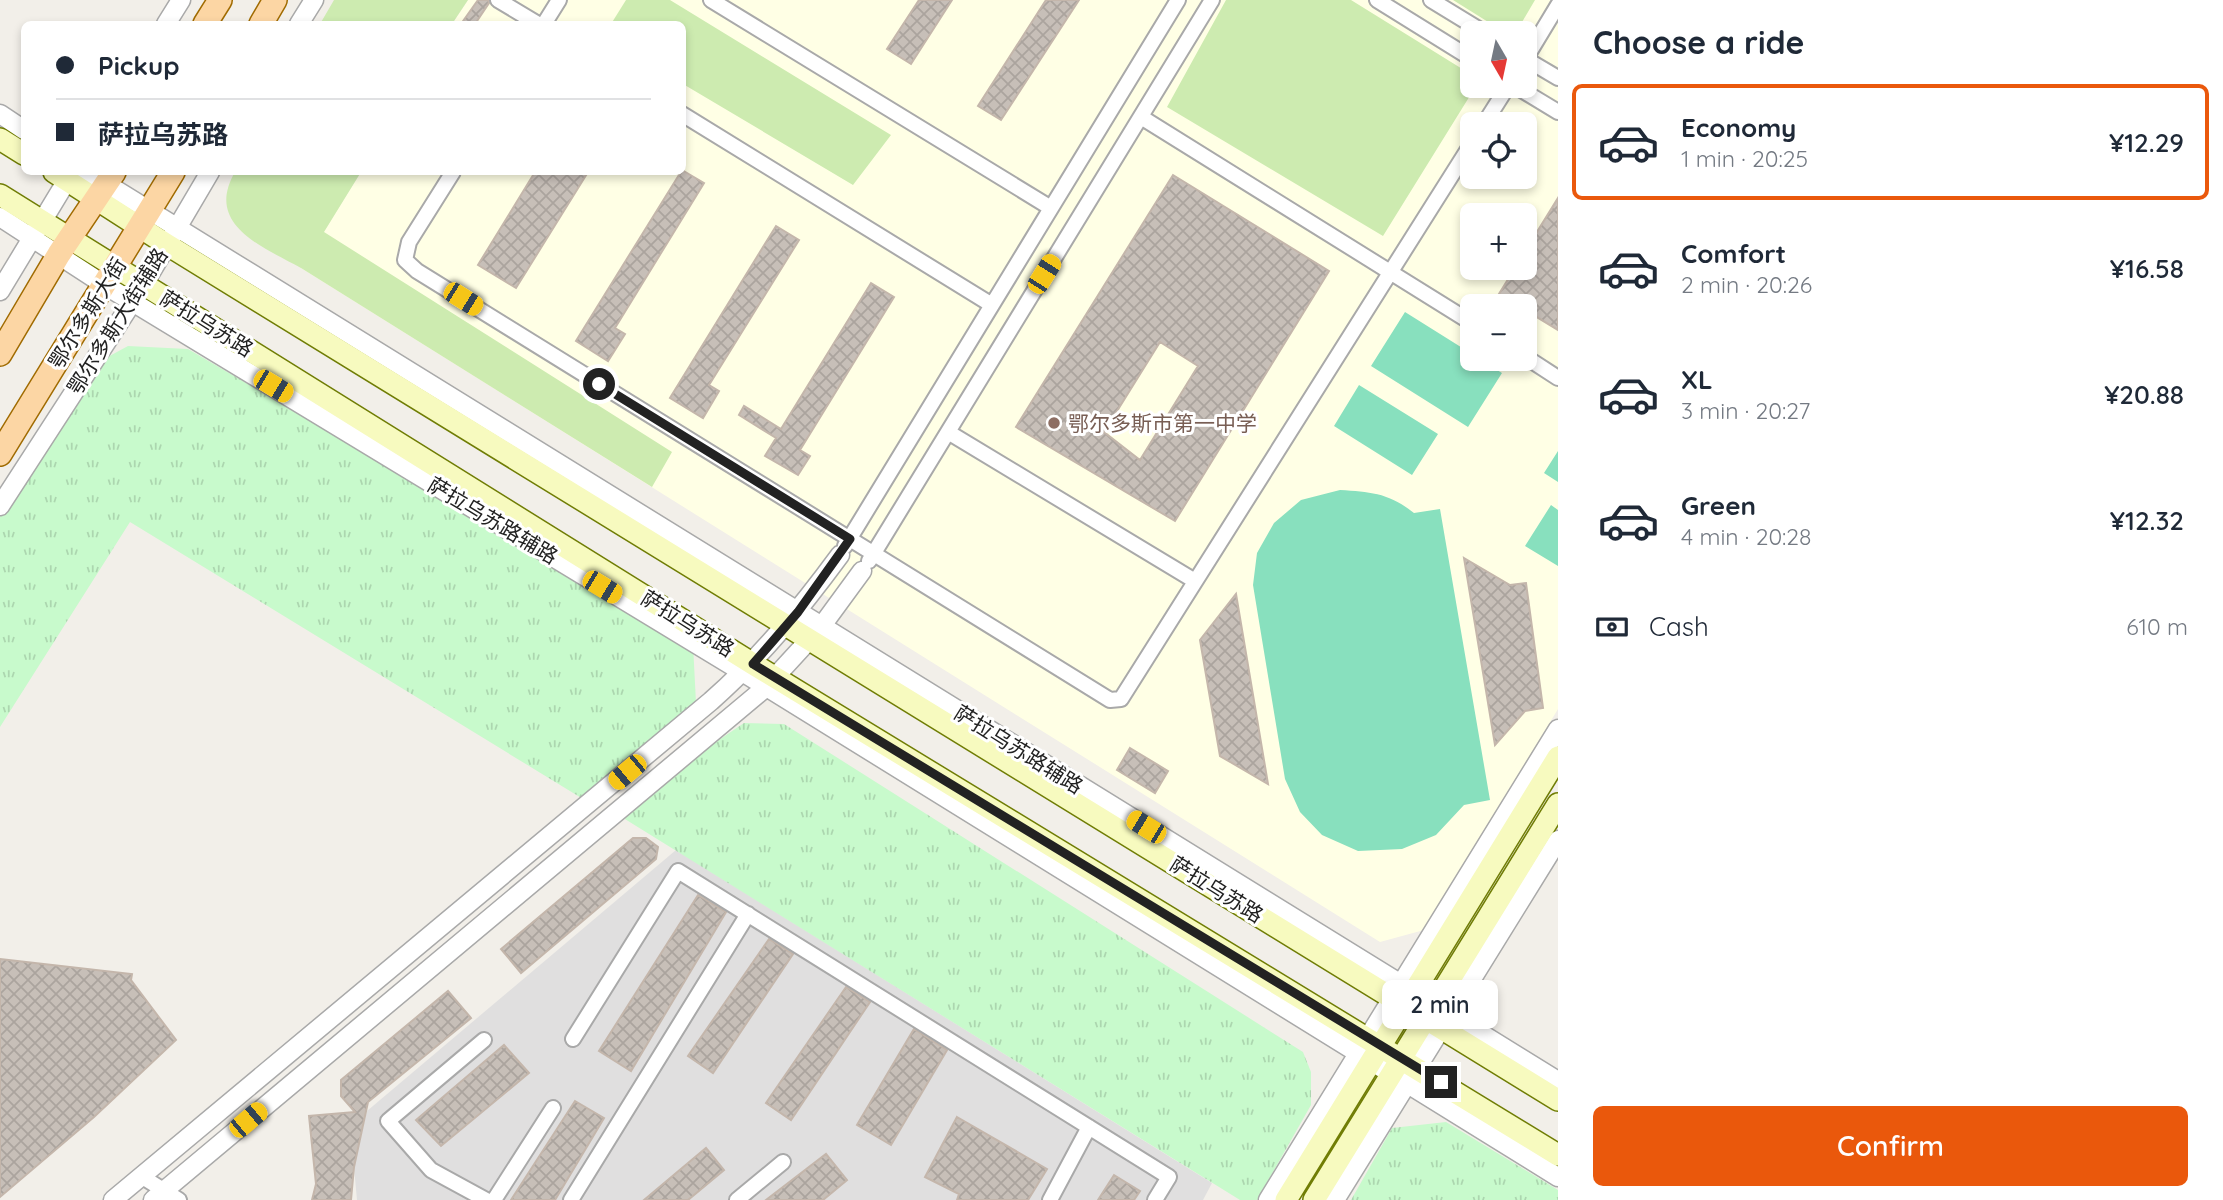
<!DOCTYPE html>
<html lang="en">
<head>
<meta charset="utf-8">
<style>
  body { margin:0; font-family:Quicksand,"Noto Sans SC",sans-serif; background:#f2f2f3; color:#1f2937; height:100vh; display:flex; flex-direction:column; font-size:26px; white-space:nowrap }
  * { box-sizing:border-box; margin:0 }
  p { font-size:23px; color:#747a83 }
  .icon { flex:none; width:38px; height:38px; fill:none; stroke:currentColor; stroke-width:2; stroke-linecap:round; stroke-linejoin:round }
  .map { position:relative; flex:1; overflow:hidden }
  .sheet { display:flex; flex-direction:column; background:#fff; width:665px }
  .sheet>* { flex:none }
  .guide { position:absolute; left:21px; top:21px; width:665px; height:154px; border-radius:10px; box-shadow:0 4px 10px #0003; display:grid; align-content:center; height:154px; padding:0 35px; background:#fff }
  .needle { width:46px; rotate:171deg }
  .buttons { position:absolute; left:1460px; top:21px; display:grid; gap:14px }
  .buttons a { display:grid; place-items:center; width:77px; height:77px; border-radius:10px; background:#fff; box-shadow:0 4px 10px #0003; font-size:35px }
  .end { position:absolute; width:32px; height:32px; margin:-16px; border:9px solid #222; background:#fff; box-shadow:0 0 0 4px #fff }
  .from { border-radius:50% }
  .bubble { position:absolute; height:49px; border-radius:10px; background:#fff; box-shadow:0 4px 10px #0003; font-size:23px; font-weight:600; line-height:49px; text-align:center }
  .car { position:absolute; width:21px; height:42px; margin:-21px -10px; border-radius:9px; box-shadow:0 0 5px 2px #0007; background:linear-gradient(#f5c518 24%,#345 0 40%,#f5c518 0 76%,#345 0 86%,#f5c518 0) }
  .guide b { display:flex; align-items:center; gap:24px; height:66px; font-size:26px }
  .guide b+b { border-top:2px solid #e0e1e3 }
  .guide i { width:18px; height:18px; background:#1f2937 }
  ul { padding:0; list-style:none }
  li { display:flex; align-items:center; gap:21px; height:116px; margin:0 14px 10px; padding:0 21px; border:4px solid transparent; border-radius:10px }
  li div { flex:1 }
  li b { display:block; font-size:26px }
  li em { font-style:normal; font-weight:600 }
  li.on { border-color:#ea580c }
  li>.icon { width:63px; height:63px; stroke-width:1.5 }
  h2 { padding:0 35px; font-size:32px; line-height:84px }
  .pay { display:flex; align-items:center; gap:18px; height:77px; padding:0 35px; font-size:26px }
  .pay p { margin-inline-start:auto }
  .button { display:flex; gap:14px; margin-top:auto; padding:14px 35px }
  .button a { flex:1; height:80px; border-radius:10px; background:#ea580c; color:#fff; font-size:28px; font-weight:600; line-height:80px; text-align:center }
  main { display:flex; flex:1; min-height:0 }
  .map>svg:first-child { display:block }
  .residential { fill:#e0dfdf }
  .education { fill:#ffffe5; fill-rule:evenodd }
  .park { fill:url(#park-tufts) }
  .garden { fill:#cdebb0 }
  .pitch { fill:#88e0be }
  .building { fill:url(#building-cross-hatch); stroke:#c4b6ab; stroke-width:2; fill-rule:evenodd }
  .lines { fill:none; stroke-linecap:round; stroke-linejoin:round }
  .minor-casing { stroke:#a9a9a9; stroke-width:18 }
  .tertiary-casing { stroke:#a9a9a9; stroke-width:21 }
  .secondary-casing { stroke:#707d05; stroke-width:24 }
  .primary-casing { stroke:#a06b00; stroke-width:26 }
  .minor { stroke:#fff; stroke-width:14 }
  .tertiary { stroke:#fff; stroke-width:18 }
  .secondary { stroke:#f7fabf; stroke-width:21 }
  .primary { stroke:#fcd6a4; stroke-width:23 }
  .route { stroke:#222; stroke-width:9 }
  .education-dot { fill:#8d6e63; stroke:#fff; stroke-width:2.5 }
  .labels { text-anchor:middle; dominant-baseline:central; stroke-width:6; stroke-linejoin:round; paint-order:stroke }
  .street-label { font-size:21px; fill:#222; stroke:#fff }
  .education-label { font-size:21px; fill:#785e54; stroke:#fff; text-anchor:start }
</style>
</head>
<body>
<main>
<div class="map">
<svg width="1558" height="1200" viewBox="0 0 1558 1200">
  <defs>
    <pattern id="park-tufts" width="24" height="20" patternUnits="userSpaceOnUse" patternTransform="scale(1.75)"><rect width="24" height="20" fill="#c8facc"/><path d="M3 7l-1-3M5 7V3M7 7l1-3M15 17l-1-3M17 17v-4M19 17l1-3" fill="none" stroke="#acd6af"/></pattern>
    <pattern id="building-cross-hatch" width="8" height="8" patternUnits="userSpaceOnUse" patternTransform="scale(1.75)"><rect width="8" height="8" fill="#c7bfb8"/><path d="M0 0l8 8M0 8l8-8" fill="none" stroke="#aba49e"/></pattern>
  </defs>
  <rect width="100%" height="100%" fill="#f2efe9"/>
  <!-- residential -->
  <path class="residential" d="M 676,850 L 1212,1183 L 1203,1200 L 357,1200 L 354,1167 L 367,1111 Z"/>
  <!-- education -->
  <path class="education" d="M 468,0 L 1558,0 L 1558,709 L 1424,930 L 1380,942 L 301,268 L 361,172 L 682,172 L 682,24 L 452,24 ZM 1472,33 L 1524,33 L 1524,86 L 1472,86 ZM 1472,124 L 1524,124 L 1524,177 L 1472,177 ZM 1472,215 L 1524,215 L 1524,268 L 1472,268 ZM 1472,306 L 1524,306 L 1524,359 L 1472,359 Z"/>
  <!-- park -->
  <path class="park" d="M 128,346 L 188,349 L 693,644 L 696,703 L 583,799 L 130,522 L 0,727 L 0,514 L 93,365 Z
    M 744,723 L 784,724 L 1303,1052 L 1311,1072 L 1311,1105 L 1257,1200 L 1240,1200 L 620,816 L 701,752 Z
    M 1446,1122 L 1558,1190 L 1558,1200 L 1351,1200 L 1392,1128 Z"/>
  <!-- garden -->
  <path class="garden" d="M 334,0 L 468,0 L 452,24 L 320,24 Z
    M 626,0 L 670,0 L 891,135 L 853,185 L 683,84 L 682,24 L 611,24 Z
    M 1226,0 L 1351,0 L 1472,75 L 1472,86 L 1476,86 L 1383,236 L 1167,107 Z
    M 1453,0 L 1535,0 L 1518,29 L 1501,30 Z
    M 235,172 L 361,172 L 324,232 L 672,452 L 652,487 L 301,268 C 263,247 204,225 235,172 Z"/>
  <!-- pitch -->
  <path class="pitch" d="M 1405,312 L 1472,354 L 1472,359 L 1479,359 L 1502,373 L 1468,427 L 1371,366 Z
    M 1359,385 L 1438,434 L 1412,475 L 1334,426 Z
    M 1558,451 L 1558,482 L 1544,473 Z
    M 1340,490 C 1371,492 1389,493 1414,513 L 1440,509 L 1490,800 L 1464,805 L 1436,835 L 1402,849 L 1358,851 L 1322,835 L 1300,812 L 1285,779 L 1253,585 L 1257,553 L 1274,523 L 1301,500 Z
    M 1551,505 L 1558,510 L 1558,566 L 1525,546 Z"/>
  <!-- building -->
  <path class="building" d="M 478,0 L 488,0 L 489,3 L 475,24 L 461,24 Z
    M 919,0 L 952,0 L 911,64 L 887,49 Z
    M 1046,0 L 1079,0 L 1001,120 L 978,106 Z
    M 682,170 L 704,183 L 615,328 L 625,334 L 608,361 L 576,341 Z
    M 535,172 L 588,172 L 516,288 L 478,265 Z
    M 1173,175 L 1329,271 L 1175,521 L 1016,427 ZM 1160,342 L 1198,366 L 1140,460 L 1104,432 Z
    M 1558,198 L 1558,330 L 1499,294 L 1515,268 L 1524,268 L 1524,253 Z
    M 776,226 L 799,240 L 709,385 L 719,391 L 703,418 L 670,398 Z
    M 871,283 L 894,297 L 800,450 L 810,456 L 798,475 L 765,456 L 776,438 L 739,415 L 744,406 L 781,429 Z
    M 1464,558 L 1510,585 L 1526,583 L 1543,708 L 1525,711 L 1495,745 Z
    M 1236,594 L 1268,784 L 1220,756 L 1200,640 Z
    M 1130,748 L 1168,771 L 1155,793 L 1117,770 Z
    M 633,838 L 646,838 L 658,847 L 656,859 L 521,973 L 501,949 Z
    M 698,895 L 726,912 L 631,1071 L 599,1051 Z
    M 769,939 L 793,954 L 713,1073 L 688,1056 Z
    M 0,959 L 132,974 L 131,980 L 176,1040 L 94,1117 L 0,1197 Z
    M 846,987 L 870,1002 L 791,1120 L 766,1103 Z
    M 448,991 L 471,1018 L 368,1102 L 354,1167 L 351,1200 L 312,1200 L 316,1184 L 309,1116 L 355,1112 L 341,1096 L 341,1080 Z
    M 914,1029 L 947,1050 L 891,1145 L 857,1125 Z
    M 504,1045 L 529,1073 L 441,1146 L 416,1120 Z
    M 575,1101 L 604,1118 L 555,1200 L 511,1200 Z
    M 957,1117 L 1047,1169 L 1028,1200 L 957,1200 L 959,1194 L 925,1177 Z
    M 706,1148 L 724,1170 L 688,1200 L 644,1200 Z
    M 826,1154 L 847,1180 L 823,1200 L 766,1200 Z
    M 1114,1175 L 1140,1191 L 1134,1200 L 1098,1200 Z"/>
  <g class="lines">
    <!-- minor casing -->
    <g class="minor-casing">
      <path id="minor" d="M 498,0 L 538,24
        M 711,0 L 1051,208
        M 1377,0 L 1472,59
        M 1431,0 L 1485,33
        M 544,24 L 559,0
        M 1524,58 L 1558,78
        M 1526,58 L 1558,5
        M 1515,86 L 1558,112
        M 682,114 L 992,305
        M 1141,117 L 1472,323
        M 1484,124 L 1508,86
        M 453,172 L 409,242 L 405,260 L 417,271 L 1110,700 L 1121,699 L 1472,143
        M 1524,356 L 1558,378
        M 948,432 L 1195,581
        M 845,546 L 1178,0
        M 869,561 L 1212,0
        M 573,1039 L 678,871 L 1169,1177 L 1155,1200
        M 484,1040 L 388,1121 L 431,1170 L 486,1200
        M 141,1176 L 179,1200
        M 494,1200 L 553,1108
        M 571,1200 L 748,914
        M 737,1200 L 783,1162
        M 1050,1200 L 1089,1127"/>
    </g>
    <!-- tertiary casing -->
    <g class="tertiary-casing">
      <path id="tertiary" d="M 166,24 L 181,0
        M 299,24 L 314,0
        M 0,114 L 24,130
        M 87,172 L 1558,1081
        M 0,217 L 103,284 L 744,673 L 1558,1177
        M 0,291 L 72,172
        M 0,506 L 144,284 L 210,172
        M 113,1200 L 711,701 C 761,657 801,608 840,555
        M 153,1200 L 765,688 L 821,627 L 862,571
        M 1268,1200 L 1558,729
        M 1335,1200 L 1558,840"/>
    </g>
    <!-- secondary casing -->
    <g class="secondary-casing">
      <path id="secondary" d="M 0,139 L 24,154
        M 54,172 L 166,244 L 1558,1100
        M 0,195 L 753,664 L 1558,1155
        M 1286,1200 L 1558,757
        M 1314,1200 L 1558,804"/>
    </g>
    <!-- primary casing -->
    <g class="primary-casing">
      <path id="primary" d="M 205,24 L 220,0
        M 261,24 L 275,0
        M 0,354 L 59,254 L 114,172
        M 0,454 L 173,172"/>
    </g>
    <!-- minor -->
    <use href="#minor" class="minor"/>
    <!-- tertiary -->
    <use href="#tertiary" class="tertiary"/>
    <!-- secondary -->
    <use href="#secondary" class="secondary"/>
    <!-- primary -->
    <use href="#primary" class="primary"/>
  </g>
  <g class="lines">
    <!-- route -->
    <path class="route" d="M 599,384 L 850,539 L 798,612 L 753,664 L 1441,1082"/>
  </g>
  <!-- markers -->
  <circle class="education-dot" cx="1054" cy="423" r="7"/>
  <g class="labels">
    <!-- street labels -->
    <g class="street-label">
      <text transform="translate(87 313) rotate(-58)">鄂尔多斯大街</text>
      <text transform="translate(117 321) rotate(-58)">鄂尔多斯大街辅路</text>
      <text transform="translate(207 323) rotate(32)">萨拉乌苏路</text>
      <text transform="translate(493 520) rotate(31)">萨拉乌苏路辅路</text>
      <text transform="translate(688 623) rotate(32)">萨拉乌苏路</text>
      <text transform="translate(1019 749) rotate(32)">萨拉乌苏路辅路</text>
      <text transform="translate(1217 889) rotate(32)">萨拉乌苏路</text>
    </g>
    <!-- education labels -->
    <g class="education-label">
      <text x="1068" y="423">鄂尔多斯市第一中学</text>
    </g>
  </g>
</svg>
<div class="buttons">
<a><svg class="needle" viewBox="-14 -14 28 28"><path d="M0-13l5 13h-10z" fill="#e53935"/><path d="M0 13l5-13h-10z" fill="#747a83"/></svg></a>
<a><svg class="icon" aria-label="locate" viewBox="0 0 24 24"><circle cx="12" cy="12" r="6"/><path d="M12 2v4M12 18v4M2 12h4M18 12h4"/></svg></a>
<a>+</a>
<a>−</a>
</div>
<i class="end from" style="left:599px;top:384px"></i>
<i class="end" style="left:1441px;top:1082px"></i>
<div class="bubble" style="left:1382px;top:980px;width:116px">2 min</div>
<i class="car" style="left:1044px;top:274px;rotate:32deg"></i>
<i class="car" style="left:463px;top:299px;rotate:122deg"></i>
<i class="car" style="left:273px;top:386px;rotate:121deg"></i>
<i class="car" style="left:602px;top:587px;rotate:121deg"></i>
<i class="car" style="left:627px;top:772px;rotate:230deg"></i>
<i class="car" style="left:1146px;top:827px;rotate:301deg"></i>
<i class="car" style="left:248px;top:1120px;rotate:50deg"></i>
<div class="guide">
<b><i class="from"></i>Pickup</b>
<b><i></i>萨拉乌苏路</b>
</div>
</div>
<section class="sheet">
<h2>Choose a ride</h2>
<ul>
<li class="on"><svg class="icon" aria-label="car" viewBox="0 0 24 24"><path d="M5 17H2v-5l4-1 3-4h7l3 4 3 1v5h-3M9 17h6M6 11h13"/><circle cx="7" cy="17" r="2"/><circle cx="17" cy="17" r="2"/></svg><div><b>Economy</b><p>1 min · 20:25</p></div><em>¥12.29</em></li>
<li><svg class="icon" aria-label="car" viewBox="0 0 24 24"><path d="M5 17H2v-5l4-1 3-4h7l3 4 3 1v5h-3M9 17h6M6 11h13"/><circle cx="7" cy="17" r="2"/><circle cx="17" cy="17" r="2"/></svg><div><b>Comfort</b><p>2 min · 20:26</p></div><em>¥16.58</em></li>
<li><svg class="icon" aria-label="car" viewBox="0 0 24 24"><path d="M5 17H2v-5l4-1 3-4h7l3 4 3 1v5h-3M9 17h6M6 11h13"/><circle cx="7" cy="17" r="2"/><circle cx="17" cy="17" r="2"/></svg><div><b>XL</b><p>3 min · 20:27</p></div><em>¥20.88</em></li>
<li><svg class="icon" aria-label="car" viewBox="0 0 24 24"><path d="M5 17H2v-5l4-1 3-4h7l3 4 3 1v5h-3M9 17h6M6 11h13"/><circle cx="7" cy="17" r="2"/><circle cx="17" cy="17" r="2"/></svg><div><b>Green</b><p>4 min · 20:28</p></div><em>¥12.32</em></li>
</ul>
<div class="pay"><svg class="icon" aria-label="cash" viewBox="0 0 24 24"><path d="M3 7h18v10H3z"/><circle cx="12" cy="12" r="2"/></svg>Cash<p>610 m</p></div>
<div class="button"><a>Confirm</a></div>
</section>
</main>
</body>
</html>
